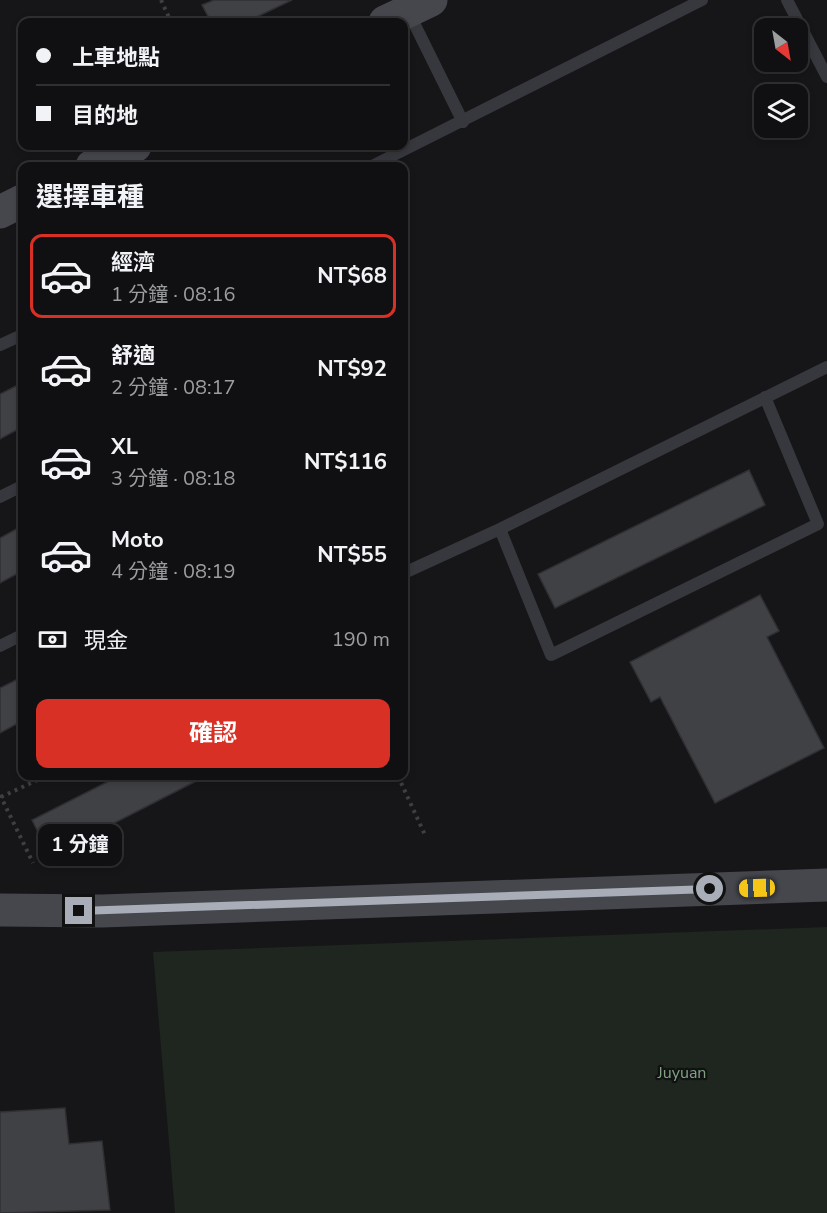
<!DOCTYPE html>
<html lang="zh-TW">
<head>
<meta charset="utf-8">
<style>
  body { margin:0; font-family:"Nunito Sans","Noto Sans TC",sans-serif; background:#1e1e20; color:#f1f3f6; height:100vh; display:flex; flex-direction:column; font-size:22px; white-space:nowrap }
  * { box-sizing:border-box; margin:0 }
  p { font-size:20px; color:#9c9d9f }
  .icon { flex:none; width:33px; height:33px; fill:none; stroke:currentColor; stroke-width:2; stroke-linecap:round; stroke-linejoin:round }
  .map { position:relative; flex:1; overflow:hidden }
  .side { position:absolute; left:18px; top:162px; width:390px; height:618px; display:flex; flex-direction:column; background:#101012; border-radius:12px; box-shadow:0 3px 9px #0003,0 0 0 2px #303032 }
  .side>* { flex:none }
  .hud { position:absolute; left:18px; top:18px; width:390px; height:132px; border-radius:12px; box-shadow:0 3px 9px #0003,0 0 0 2px #303032; display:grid; align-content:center; height:132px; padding:0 18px; background:#101012 }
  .needle { width:39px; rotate:149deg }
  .controls { position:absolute; left:754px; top:18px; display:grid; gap:12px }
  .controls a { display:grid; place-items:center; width:54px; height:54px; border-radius:12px; background:#101012; box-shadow:0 3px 9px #0003,0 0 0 2px #303032; font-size:30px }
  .end { position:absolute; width:27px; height:27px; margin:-14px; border:8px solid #a8adb8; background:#111; box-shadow:0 0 0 3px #111 }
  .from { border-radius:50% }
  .bubble { position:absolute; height:42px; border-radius:12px; background:#101012; box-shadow:0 3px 9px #0003,0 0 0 2px #303032; font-size:20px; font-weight:700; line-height:42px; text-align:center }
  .car { position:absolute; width:18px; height:36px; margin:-18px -9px; border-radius:8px; box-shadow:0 0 4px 2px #0007; background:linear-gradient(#f5c518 24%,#345 0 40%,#f5c518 0 76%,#345 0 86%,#f5c518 0) }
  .hud b { display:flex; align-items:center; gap:21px; height:57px; font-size:22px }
  .hud b+b { border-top:2px solid #303032 }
  .hud i { width:15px; height:15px; background:#f1f3f6 }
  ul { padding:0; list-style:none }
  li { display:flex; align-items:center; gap:18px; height:84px; margin:0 12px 9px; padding:0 6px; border:3px solid transparent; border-radius:12px }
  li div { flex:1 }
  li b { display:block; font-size:22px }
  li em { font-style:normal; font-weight:700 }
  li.on { border-color:#d93025 }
  li>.icon { width:54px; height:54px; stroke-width:1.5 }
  h2 { padding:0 18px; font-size:27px; line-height:72px }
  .pay { display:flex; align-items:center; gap:15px; height:66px; padding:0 18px; font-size:22px }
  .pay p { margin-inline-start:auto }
  .primary-button { display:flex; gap:12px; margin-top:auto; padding:12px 18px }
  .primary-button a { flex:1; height:69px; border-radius:12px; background:#d93025; color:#fff; font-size:24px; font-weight:700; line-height:69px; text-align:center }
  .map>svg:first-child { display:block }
  .green { fill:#1e261f }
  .building { fill:#404145; stroke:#303034; stroke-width:1.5 }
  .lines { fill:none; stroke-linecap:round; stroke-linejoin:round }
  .path { stroke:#3d3f44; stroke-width:4; stroke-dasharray:3 4.5; stroke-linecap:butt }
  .service { stroke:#37383d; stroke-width:12 }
  .secondary { stroke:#45474d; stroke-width:33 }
  .route { stroke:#a8adb8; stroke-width:8 }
  .labels { text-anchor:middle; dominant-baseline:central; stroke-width:4.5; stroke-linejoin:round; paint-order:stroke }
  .park-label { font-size:16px; fill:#7fa381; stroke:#111113 }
</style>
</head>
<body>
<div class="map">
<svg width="827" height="1213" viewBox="0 0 827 1213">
  <rect width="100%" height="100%" fill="#161618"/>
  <!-- green -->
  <path class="green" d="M 827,927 L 827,1213 L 175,1213 L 153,952 Z"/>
  <!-- building -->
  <path class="building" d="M 214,0 L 292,0 L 246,22 L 211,22 L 202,5 Z
    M 22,383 L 22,427 L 0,439 L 0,394 Z
    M 749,470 L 765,505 L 555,608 L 538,574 Z
    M 22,526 L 22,571 L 0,583 L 0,538 Z
    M 760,595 L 779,631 L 767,637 L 824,748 L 715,803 L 660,697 L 651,702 L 630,662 Z
    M 22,677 L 22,721 L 0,733 L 0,688 Z
    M 119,776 L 206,776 L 50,856 L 32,820 Z
    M 65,1108 L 69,1144 L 102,1141 L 110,1210 L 0,1213 L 0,1112 Z"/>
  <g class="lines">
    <!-- path -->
    <path class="path" d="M 161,0 L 171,22
      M 398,776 L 425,835
      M 0,795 L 33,863
      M 1,797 L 46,776"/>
    <!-- service -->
    <path class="service" d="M 787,0 L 827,77
      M 409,13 L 463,122
      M 372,166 L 702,0
      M 0,345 L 22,335
      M 0,497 L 22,486
      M 500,529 L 551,655 L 818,524 L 765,397
      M 404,573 L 500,529 L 827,367
      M 0,646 L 22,635"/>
    <!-- secondary -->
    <path class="secondary" d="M 385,22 L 431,0
      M 92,166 L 135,146
      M 0,212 L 22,201
      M 0,910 L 102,911 L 827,885"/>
  </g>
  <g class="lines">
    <!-- route -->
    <path class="route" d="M 79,911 L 710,889"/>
  </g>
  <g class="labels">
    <!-- park labels -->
    <g class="park-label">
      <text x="682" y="1073">Juyuan</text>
    </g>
  </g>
</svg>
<div class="controls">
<a><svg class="needle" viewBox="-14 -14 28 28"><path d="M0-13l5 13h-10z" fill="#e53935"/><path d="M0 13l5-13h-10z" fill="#9c9d9f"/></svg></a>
<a><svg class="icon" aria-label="layers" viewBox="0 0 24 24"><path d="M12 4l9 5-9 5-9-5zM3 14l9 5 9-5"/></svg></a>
</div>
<i class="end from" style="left:710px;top:889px"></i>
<i class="end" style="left:79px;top:911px"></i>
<div class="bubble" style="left:38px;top:824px;width:84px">1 分鐘</div>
<i class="car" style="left:757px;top:888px;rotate:268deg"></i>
<div class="hud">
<b><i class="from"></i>上車地點</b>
<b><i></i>目的地</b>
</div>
<section class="side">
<h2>選擇車種</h2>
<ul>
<li class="on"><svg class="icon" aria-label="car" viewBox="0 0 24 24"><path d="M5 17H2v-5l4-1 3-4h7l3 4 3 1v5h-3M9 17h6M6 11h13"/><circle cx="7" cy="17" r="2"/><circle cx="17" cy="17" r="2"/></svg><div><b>經濟</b><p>1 分鐘 · 08:16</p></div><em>NT$68</em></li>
<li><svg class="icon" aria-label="car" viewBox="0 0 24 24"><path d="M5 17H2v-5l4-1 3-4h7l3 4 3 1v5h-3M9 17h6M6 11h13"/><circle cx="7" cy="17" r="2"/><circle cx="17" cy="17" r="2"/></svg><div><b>舒適</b><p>2 分鐘 · 08:17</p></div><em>NT$92</em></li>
<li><svg class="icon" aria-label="car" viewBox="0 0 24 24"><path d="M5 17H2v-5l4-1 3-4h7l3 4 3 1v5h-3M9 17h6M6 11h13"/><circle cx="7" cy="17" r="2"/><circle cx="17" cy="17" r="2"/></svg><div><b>XL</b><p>3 分鐘 · 08:18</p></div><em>NT$116</em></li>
<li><svg class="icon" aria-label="car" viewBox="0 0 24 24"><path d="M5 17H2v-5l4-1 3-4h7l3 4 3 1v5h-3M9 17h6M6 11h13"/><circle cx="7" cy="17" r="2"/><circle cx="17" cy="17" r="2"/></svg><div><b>Moto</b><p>4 分鐘 · 08:19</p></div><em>NT$55</em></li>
</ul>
<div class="pay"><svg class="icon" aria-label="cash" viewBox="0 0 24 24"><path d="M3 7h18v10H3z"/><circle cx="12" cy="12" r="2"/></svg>現金<p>190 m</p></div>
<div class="primary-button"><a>確認</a></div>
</section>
</div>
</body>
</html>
